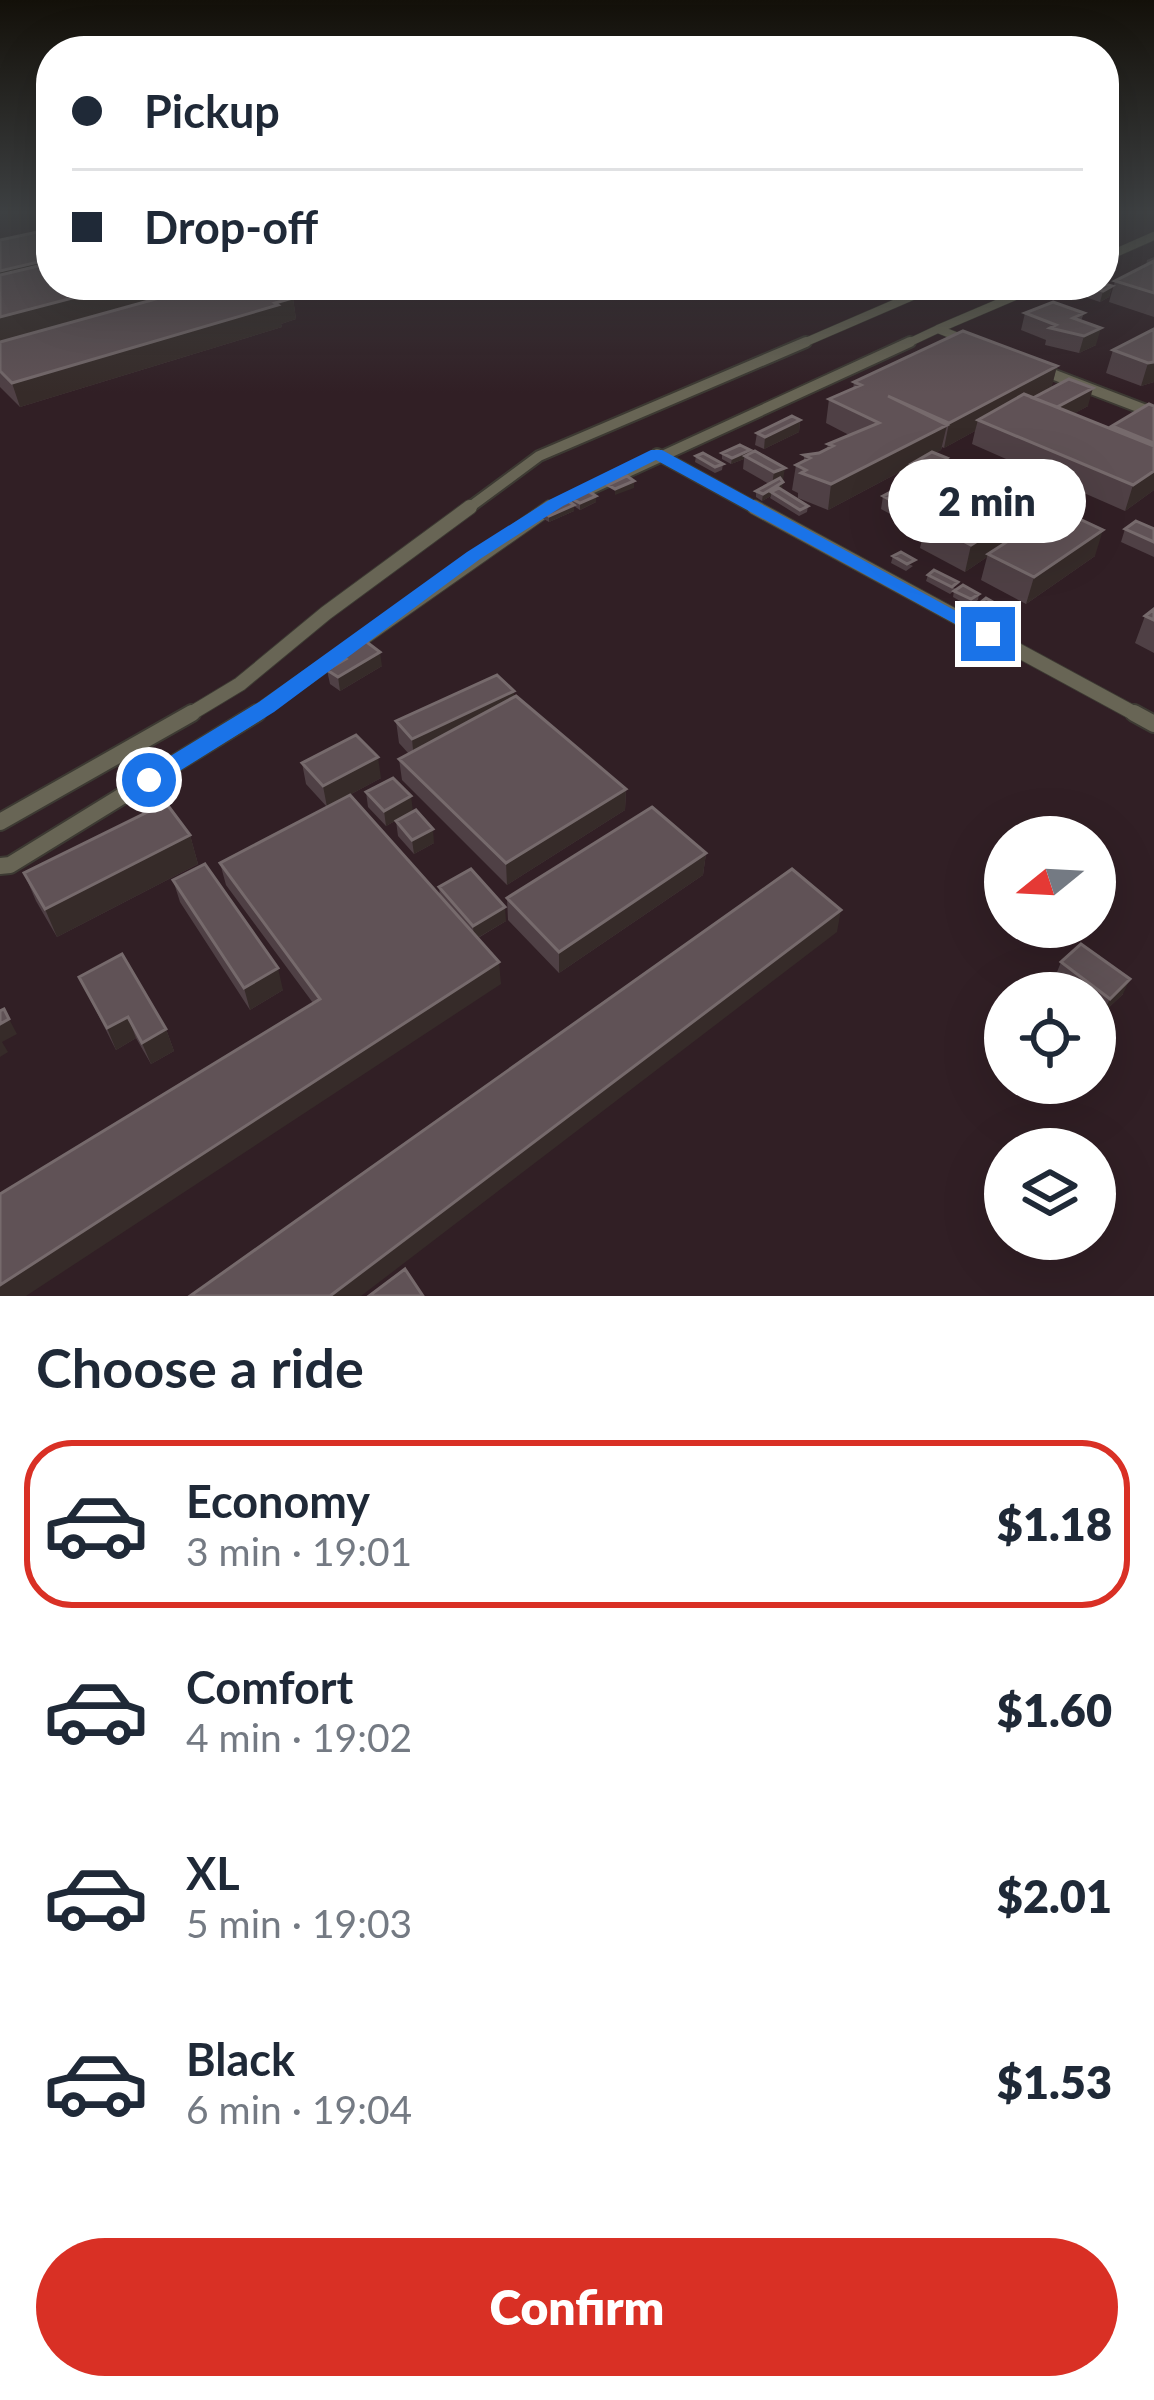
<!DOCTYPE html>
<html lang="en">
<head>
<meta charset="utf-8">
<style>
  body { margin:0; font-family:Lato,sans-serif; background:#f6f6f7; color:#1f2937; height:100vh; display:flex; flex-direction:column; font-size:45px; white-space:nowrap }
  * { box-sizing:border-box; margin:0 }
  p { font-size:39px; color:#747a83 }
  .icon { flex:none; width:66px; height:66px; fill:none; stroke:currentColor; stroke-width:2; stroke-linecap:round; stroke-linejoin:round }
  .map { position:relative; height:1296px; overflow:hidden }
  .side { display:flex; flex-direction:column; background:#fff; flex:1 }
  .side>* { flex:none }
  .top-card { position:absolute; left:36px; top:36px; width:1083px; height:264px; border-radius:48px; box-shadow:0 12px 48px #0002; display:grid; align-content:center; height:264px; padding:0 36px; background:#fff }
  .needle { width:78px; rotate:252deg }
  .controls { position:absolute; left:984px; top:816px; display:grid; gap:24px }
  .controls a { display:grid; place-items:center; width:132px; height:132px; border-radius:50%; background:#fff; box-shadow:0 12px 48px #0002; font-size:60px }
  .end { position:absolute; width:54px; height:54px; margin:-27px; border:15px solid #1a73e8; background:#fff; box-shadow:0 0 0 6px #fff }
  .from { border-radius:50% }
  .bubble { position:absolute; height:84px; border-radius:42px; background:#fff; box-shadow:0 12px 48px #0002; font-size:39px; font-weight:800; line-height:84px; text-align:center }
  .top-card b { display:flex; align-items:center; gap:42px; height:114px; font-size:45px }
  .top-card b+b { border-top:3px solid #e0e1e3 }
  .top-card i { width:30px; height:30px; background:#1f2937 }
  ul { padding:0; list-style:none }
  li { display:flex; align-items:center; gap:36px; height:168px; margin:0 24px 18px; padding:0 12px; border:6px solid transparent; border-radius:48px }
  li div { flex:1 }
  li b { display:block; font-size:45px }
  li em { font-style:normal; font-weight:800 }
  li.selected { border-color:#d93025 }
  li>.icon { width:108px; height:108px; stroke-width:1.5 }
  h2 { padding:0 36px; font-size:54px; line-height:144px }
  .action { display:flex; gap:24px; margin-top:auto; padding:24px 36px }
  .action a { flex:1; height:138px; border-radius:72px; background:#d93025; color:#fff; font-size:48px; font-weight:800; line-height:138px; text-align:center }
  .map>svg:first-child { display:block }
  .industrial { fill:#311f25; fill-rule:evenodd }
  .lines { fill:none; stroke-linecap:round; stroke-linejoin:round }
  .street-far3-casing { stroke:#3d3a33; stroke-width:9 }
  .street-far2-casing { stroke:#3d3a33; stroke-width:14 }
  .street-far1-casing { stroke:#3d3a33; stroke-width:16 }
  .street-casing { stroke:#3d3a33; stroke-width:20 }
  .street-far3 { stroke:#686555; stroke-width:8 }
  .street-far2 { stroke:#686555; stroke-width:10 }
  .street-far1 { stroke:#686555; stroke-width:14 }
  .street { stroke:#686555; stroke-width:16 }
  .wall { fill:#4f4045 }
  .shaded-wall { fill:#362b29 }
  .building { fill:#605256; stroke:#766a6c; stroke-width:3 }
  .route { fill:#1a73e8 }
</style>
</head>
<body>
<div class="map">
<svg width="1154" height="1296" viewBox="0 0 1154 1296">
  <rect width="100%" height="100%" fill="#221e11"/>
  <!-- industrial -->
  <path class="industrial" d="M 0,211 L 51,211 L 51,285 L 1104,285 L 1104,211 L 1154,211 L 1154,1296 L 0,1296 ZM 1005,837 L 1095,837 L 1095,927 L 1005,927 ZM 1005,993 L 1095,993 L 1095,1083 L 1005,1083 ZM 1005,1149 L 1095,1149 L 1095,1239 L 1005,1239 Z"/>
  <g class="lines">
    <!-- street-far3 casing -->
    <g class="street-far3-casing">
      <path id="street-far3" d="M 1104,215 L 1114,211
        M 1104,258 L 1154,236
        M 272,285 L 325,295 L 379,285
        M 968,341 L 938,329 L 1041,285
        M 799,345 L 938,285
        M 904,345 L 938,329"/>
    </g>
    <!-- street-far2 casing -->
    <g class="street-far2-casing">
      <path id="street-far2" d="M 1039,369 L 1154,413
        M 657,454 L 759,510
        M 466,510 L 539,456 L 806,342
        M 545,510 L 910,342"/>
    </g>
    <!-- street-far1 casing -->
    <g class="street-far1-casing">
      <path id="street-far1" d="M 754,507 L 1139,716
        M 187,716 L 240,684 L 326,613 L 470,507
        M 252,716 L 550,507"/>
    </g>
    <!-- street casing -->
    <g class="street-casing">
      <path id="street" d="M 1134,713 L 1154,724
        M 0,822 L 192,713
        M 0,866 L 10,865 L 257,713"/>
    </g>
    <!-- street-far3 -->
    <use href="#street-far3" class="street-far3"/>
    <!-- street-far2 -->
    <use href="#street-far2" class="street-far2"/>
    <!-- street-far1 -->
    <use href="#street-far1" class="street-far1"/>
    <!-- street -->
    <use href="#street" class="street"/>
  </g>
  <!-- wall -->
  <path class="wall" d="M 32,211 L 51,211 L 51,217 L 48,218 L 51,220 L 51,285 L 48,229 L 39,222 Z
    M 1154,257 L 1154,317 L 1109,302 L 1115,281 L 1146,265 L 1147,260 Z
    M 1085,285 L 1112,286 L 1109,297 L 1100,302 L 1082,296 Z
    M 293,298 L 296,319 L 281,324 L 282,327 L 20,407 L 0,387 L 0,342 Z
    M 1025,313 L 1084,313 L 1081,321 L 1096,345 L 1079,353 L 1045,345 L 1046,340 L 1021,330 Z
    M 1154,329 L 1154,382 L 1141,386 L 1106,373 L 1113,350 Z
    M 1057,366 L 1051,388 L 1088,406 L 1073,414 L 1111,429 L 1112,426 L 1154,406 L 1154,490 L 1125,511 L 972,444 L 975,431 L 944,448 L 942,447 L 941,450 L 935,453 L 947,458 L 944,470 L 927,481 L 943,489 L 940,502 L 905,522 L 881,509 L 883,496 L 915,480 L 909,477 L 911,466 L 828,510 L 798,498 L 798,493 L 792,490 L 796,465 L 804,461 L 804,455 L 819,453 L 827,449 L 828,444 L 849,435 L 826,423 L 829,399 L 853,389 L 854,382 Z
    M 800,420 L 799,432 L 764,449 L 755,445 L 757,433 Z
    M 722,453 L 750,454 L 783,480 L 781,490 L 808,506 L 807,512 L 799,516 L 770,498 L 771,496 L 762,501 L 756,497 L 756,491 L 769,484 L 743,469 L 744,459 L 731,464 L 722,459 Z
    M 696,456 L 723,464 L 722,470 L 715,473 L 695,462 Z
    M 596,496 L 596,502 L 580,510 L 574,506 L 574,511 L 549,522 L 542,518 L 542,511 L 572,504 L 572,499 Z
    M 926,522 L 1035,524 L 1095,556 L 1026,604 L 981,580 L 987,557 L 965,572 L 920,548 Z
    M 1125,529 L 1154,529 L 1154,557 L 1121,542 Z
    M 893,556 L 913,566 L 906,571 L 891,563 Z
    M 928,575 L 956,589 L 979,594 L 978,600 L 969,606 L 953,597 L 954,591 L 950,594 L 926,581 Z
    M 980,603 L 998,612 L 992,617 L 978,609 Z
    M 1154,609 L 1154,653 L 1135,643 L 1145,616 Z
    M 340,655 L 382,666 L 340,691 L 330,684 L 327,670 L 341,662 Z
    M 514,691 L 514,697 L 626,789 L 625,810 L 507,885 L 402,780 L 399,759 L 409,754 L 399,743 L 396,721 Z
    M 302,763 L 381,778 L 327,807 L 306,784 Z
    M 366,792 L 413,811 L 386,826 L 368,807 Z
    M 396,821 L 434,843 L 414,854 L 398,836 Z
    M 190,835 L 198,864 L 57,937 L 36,901 L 24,873 Z
    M 706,853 L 703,875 L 559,973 L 508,920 L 507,898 Z
    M 220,863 L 440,896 L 439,887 L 506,921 L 478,938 L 501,984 L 313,1003 L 226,885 Z
    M 173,880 L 283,990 L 250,1010 L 180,902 Z
    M 1061,962 L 1123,994 L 1103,1013 L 1095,1007 L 1095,993 L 1077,993 L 1055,977 Z
    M 79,977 L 166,1029 L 174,1051 L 151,1064 L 136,1038 L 116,1050 Z"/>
  <!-- shaded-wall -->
  <path class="shaded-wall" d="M 38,211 L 51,211 L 51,217 L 41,220 Z
    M 51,259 L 51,282 L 0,294 L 0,271 Z
    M 122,285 L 205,285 L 0,342 L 0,317 Z
    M 1112,286 L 1109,297 L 1100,302 L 1103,291 Z
    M 293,298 L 296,319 L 281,324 L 282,327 L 20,407 L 12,383 Z
    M 1101,328 L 1096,345 L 1079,353 L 1084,336 Z
    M 1154,362 L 1154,382 L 1141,386 L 1148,363 Z
    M 1057,366 L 1051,390 L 978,420 L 975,431 L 944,448 L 949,423 Z
    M 1093,388 L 1088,406 L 1048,428 L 1053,410 Z
    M 800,420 L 799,432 L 764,449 L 765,437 Z
    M 947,425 L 941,450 L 828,510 L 831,484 Z
    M 750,450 L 749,456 L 745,456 L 744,459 L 731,464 L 732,458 Z
    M 947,458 L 944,470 L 923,483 L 926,471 Z
    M 785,468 L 783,480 L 772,485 L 774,472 Z
    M 1154,471 L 1154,490 L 1125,511 L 1133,485 Z
    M 634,481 L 634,488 L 615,495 L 615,489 Z
    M 783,482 L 782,489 L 774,494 L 771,492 L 771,496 L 762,501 L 763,494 Z
    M 943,489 L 940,502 L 905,522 L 907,509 Z
    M 596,496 L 596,502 L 580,510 L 580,503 Z
    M 1041,502 L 1034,528 L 988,554 L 987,557 L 965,572 L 971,545 Z
    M 574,505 L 574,511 L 549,522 L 549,516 Z
    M 1103,530 L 1095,556 L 1026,604 L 1034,577 Z
    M 380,652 L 382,666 L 340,691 L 338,677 Z
    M 514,691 L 515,712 L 414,760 L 412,739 Z
    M 378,757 L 381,778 L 327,807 L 323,786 Z
    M 626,789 L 625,810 L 507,885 L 506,863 Z
    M 411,796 L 413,811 L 386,826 L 384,811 Z
    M 433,829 L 434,843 L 414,854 L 412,840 Z
    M 190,835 L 198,864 L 57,937 L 45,909 Z
    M 706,853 L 703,875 L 559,973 L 559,952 Z
    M 505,907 L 506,921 L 474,940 L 473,926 Z
    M 841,910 L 837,932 L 361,1296 L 330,1296 Z
    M 499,962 L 501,984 L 26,1296 L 0,1296 L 0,1285 Z
    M 278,968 L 283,990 L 250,1010 L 244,988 Z
    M 1130,979 L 1123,994 L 1103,1013 L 1110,999 Z
    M 128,1017 L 136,1038 L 116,1050 L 107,1028 Z
    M 9,1019 L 17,1034 L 2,1042 L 8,1052 L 0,1057 L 0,1024 Z
    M 166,1029 L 174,1051 L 151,1064 L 142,1043 Z"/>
  <!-- building -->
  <path class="building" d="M 41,213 L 51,220 L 51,228 L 38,217 Z
    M 51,229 L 51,259 L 0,271 L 0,240 Z
    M 1154,261 L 1154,293 L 1115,281 Z
    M 51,263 L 51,285 L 122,285 L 0,317 L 0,275 Z
    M 1104,284 L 1112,286 L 1103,291 L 1085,285 Z
    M 206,285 L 246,285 L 266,297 L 284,292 L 293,298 L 275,303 L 278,305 L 12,383 L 0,371 L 0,342 Z
    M 1053,302 L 1084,313 L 1073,318 L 1101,328 L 1084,336 L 1050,328 L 1056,325 L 1025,313 Z
    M 1154,329 L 1154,362 L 1148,363 L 1113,350 Z
    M 963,331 L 1057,366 L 949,423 L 888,396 L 947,425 L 831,484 L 801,473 L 806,470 L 796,465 L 810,458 L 804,455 L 819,453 L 833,446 L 828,444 L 879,423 L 829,399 L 861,385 L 854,382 Z
    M 1069,379 L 1093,388 L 1057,407 L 1033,398 Z
    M 1024,394 L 1154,446 L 1154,471 L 1133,485 L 978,420 Z
    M 1149,404 L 1154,406 L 1154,443 L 1112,426 Z
    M 792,416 L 800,420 L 765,437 L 757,433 Z
    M 740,445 L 750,450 L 732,458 L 722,453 Z
    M 755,451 L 785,468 L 774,472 L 745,456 Z
    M 932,452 L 947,458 L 926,471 L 911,464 Z
    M 703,453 L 723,464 L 715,467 L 696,456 Z
    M 627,476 L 634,481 L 615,489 L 608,485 Z
    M 919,477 L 943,489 L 907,509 L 883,496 Z
    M 780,478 L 783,482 L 763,494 L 756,491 Z
    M 997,481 L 1041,502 L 971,545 L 926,522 Z
    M 779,488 L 808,506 L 800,510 L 771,492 Z
    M 588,491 L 596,496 L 580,503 L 572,499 Z
    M 567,500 L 574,505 L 549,516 L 542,511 Z
    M 1058,509 L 1103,530 L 1034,577 L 988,554 Z
    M 1136,521 L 1154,529 L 1154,542 L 1125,529 Z
    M 901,552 L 915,560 L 907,564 L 893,556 Z
    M 934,570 L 958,582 L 952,587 L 928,575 Z
    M 963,585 L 979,594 L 971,599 L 954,591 Z
    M 986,598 L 1000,606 L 994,610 L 980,603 Z
    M 1154,609 L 1154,620 L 1145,616 Z
    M 364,640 L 380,652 L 338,677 L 327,670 L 346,659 L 340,655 Z
    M 497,675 L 514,691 L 412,739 L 396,721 Z
    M 516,696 L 626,789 L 506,863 L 399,759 Z
    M 356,735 L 378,757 L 323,786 L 302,763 Z
    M 393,778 L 411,796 L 384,811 L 366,792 Z
    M 350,795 L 499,962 L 0,1285 L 0,1194 L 320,999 L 220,863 Z
    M 166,803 L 190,835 L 45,909 L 24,873 Z
    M 652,807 L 706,853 L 559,952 L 507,898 Z
    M 416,810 L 433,829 L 412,840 L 396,821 Z
    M 205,864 L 278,968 L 244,988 L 173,880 Z
    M 471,869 L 505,907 L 473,926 L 439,887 Z
    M 792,869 L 841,910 L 330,1296 L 190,1296 Z
    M 1081,944 L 1130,979 L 1110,999 L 1061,962 Z
    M 122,954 L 166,1029 L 142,1043 L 128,1017 L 107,1028 L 79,977 Z
    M 4,1009 L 9,1019 L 0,1024 L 0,1011 Z
    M 405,1269 L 423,1296 L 369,1296 Z"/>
  <!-- sky -->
  <linearGradient id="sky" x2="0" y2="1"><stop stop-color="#131009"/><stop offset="0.54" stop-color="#3e4143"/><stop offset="1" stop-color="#3e4143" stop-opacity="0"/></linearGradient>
  <rect width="1154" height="393" fill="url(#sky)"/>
  <!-- route -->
  <path class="route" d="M 651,450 L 662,450 L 998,634 L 981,638 L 656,460 L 563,506 L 480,559 L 274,712 L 157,785 L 141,785 L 141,774 L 259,702 L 467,552 L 551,499 Z"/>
</svg>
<div class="controls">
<a><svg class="needle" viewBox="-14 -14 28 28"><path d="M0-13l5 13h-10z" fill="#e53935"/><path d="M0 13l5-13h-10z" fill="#747a83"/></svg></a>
<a><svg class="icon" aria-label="locate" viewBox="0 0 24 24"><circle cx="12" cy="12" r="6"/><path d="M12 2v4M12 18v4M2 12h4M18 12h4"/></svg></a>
<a><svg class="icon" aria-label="layers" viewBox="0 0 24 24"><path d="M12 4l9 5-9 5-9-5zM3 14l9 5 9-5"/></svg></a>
</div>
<i class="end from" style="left:149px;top:780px"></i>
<i class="end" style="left:988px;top:634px"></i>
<div class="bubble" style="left:888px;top:459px;width:198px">2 min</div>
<div class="top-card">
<b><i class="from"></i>Pickup</b>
<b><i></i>Drop-off</b>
</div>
</div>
<section class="side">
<h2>Choose a ride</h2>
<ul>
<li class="selected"><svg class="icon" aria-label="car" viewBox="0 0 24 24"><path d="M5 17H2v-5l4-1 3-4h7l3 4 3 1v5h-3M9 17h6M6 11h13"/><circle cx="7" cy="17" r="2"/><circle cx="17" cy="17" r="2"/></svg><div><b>Economy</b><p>3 min · 19:01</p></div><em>$1.18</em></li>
<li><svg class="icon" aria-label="car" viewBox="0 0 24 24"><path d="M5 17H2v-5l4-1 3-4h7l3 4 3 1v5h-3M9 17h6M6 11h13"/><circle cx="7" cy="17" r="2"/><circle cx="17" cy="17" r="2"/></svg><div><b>Comfort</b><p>4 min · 19:02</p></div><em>$1.60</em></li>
<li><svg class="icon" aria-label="car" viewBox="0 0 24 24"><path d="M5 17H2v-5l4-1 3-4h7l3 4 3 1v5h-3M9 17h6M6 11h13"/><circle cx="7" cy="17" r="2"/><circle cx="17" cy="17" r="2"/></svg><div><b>XL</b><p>5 min · 19:03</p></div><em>$2.01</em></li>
<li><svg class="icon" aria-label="car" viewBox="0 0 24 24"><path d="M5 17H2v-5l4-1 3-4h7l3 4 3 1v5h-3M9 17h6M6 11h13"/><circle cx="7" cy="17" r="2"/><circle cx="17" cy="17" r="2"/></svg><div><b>Black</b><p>6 min · 19:04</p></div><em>$1.53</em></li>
</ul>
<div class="action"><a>Confirm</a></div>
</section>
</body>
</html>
